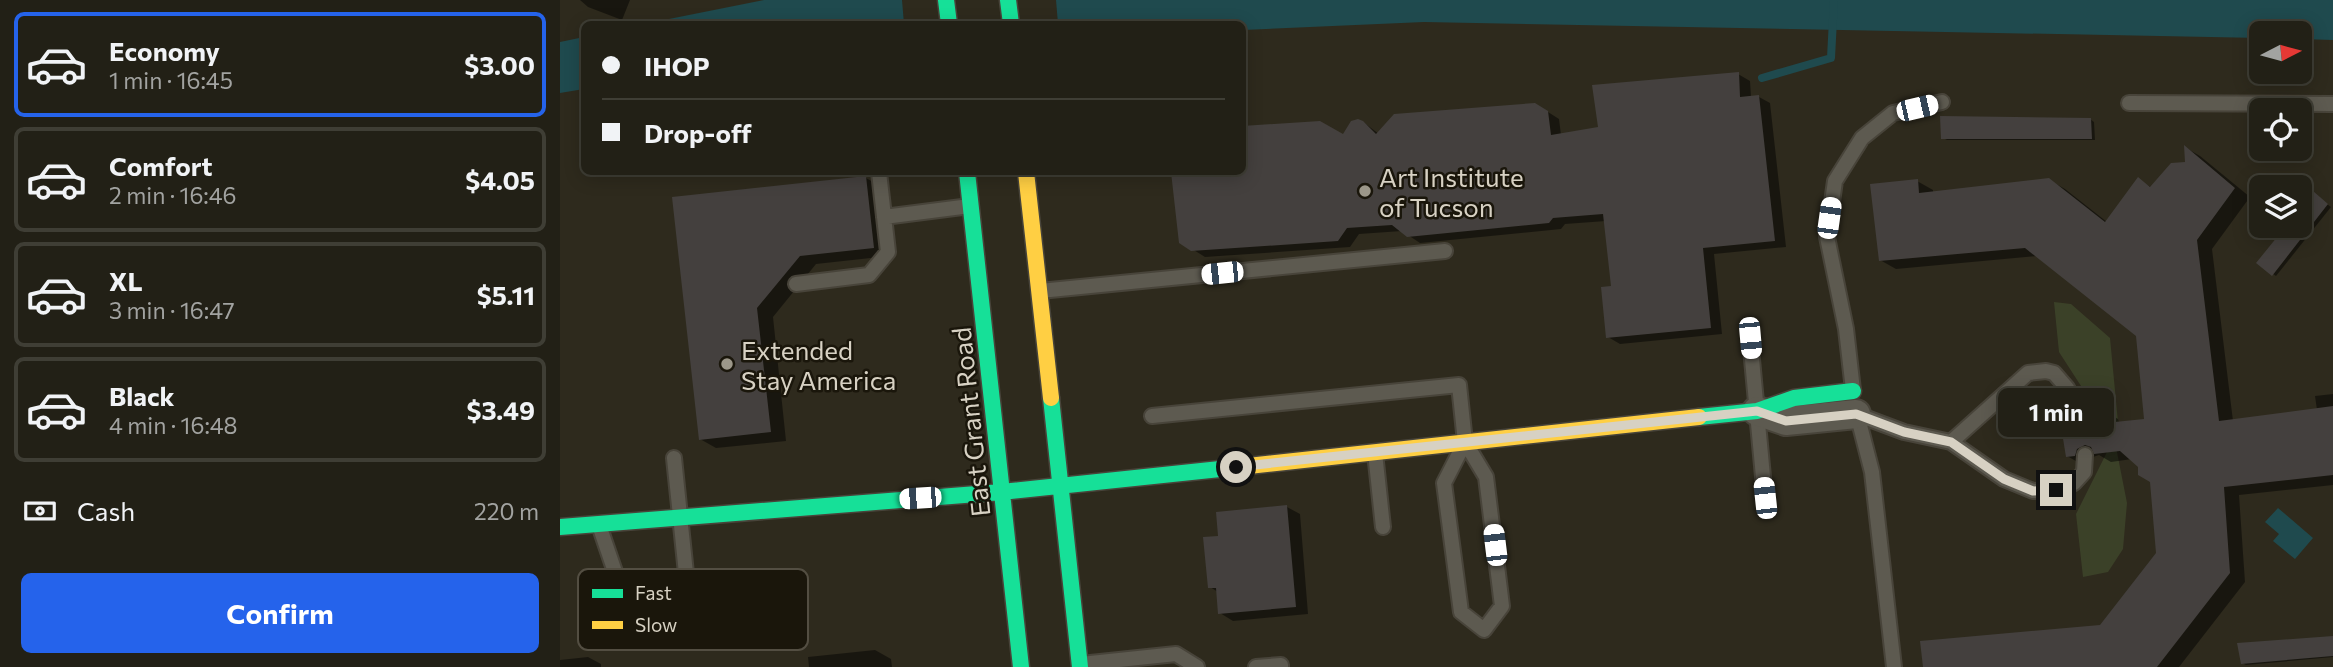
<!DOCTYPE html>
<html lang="en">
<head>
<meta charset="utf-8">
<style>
  body { margin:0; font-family:Commissioner,sans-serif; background:#2e2d23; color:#f1f3f6; height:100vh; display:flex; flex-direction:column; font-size:26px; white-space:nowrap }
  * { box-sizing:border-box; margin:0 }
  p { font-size:23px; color:#a2a3a1 }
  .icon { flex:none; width:38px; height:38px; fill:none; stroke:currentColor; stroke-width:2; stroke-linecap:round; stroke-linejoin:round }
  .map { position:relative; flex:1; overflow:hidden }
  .sheet { display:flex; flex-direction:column; background:#222016; width:560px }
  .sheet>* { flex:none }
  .guide { position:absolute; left:21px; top:21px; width:665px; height:154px; border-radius:10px; box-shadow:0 4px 18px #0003,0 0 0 2px #3f3e35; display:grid; align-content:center; height:154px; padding:0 21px; background:#222016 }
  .needle { width:46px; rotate:84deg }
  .buttons { position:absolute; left:1689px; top:21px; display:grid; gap:14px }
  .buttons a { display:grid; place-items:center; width:63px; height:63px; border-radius:10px; background:#222016; box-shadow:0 4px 18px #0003,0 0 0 2px #3f3e35; font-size:35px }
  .end { position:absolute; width:32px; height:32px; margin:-16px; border:9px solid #d7d1c3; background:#111; box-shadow:0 0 0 4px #111 }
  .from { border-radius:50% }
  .bubble { position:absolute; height:49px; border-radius:10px; background:#222016; box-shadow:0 4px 18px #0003,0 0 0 2px #3f3e35; font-size:23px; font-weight:700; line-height:49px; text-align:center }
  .car { position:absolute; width:21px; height:42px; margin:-21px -10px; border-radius:9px; box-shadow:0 0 5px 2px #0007; background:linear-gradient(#fff 24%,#345 0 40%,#fff 0 76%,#345 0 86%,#fff 0) }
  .guide b { display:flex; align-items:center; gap:24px; height:66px; font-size:26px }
  .guide b+b { border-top:2px solid #3f3e35 }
  .guide i { width:18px; height:18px; background:#f1f3f6 }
  ul { padding:12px 0 0; list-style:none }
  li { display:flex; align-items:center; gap:21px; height:105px; margin:0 14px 10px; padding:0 7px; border:4px solid #3f3e35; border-radius:10px }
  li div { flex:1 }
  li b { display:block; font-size:26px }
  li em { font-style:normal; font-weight:700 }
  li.selected { border-color:#2563eb }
  li>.icon { width:63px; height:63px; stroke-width:1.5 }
  .pay { display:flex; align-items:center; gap:18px; height:77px; padding:0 21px; font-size:26px }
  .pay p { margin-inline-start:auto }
  .action { display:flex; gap:14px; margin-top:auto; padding:14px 21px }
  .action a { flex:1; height:80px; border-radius:10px; background:#2563eb; color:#fff; font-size:28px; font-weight:700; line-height:80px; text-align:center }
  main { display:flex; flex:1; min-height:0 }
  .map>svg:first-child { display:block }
  .green { fill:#3b4128 }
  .water { fill:#1f4a4e }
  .pier { fill:#2e2a1d }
  .shadow { fill:#0007 }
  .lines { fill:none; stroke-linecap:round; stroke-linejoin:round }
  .stream { stroke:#1f4a4e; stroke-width:8 }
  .building { fill:#44403e }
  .lane-casing { stroke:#48443a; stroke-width:18 }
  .street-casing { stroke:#48443a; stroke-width:32 }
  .fast-casing { stroke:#48443a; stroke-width:19 }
  .slow-casing { stroke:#48443a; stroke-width:19 }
  .lane { stroke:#5d5a50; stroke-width:14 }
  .street { stroke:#5d5a50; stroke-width:28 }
  .fast { stroke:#16e098; stroke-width:16 }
  .slow { stroke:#ffcf43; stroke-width:16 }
  .route { stroke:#d7d1c3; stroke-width:9 }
  .poi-dot { fill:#9c9789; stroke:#1a160b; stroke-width:2.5 }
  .labels { text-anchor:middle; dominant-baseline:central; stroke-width:5; stroke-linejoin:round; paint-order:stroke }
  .poi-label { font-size:26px; fill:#d7d1c3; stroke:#1a160b; text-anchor:start }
  .street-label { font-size:26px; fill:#d7d1c3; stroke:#1a160b }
  .key { fill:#1a160b; stroke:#534e42; stroke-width:2 }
  .key-label { font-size:19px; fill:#d7d1c3 }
</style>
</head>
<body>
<main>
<section class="sheet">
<ul>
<li class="selected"><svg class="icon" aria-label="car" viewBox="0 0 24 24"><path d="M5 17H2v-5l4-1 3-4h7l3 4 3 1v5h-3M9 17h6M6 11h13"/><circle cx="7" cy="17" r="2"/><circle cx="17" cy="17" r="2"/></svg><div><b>Economy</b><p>1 min · 16:45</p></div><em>$3.00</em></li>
<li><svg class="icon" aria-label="car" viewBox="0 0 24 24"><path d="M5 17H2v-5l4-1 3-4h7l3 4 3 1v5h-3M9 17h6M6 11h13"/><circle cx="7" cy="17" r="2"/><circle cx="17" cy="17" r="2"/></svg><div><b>Comfort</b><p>2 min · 16:46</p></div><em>$4.05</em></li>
<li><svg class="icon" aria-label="car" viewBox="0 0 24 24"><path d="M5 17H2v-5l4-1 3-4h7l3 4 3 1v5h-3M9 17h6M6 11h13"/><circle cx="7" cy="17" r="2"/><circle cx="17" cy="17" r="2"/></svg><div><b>XL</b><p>3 min · 16:47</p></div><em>$5.11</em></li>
<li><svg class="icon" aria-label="car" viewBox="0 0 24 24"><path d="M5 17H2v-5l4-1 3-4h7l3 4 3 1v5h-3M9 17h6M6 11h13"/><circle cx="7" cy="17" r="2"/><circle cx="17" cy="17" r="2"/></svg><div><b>Black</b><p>4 min · 16:48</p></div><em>$3.49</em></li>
</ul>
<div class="pay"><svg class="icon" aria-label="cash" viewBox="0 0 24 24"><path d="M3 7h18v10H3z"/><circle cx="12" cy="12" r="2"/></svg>Cash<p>220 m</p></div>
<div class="action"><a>Confirm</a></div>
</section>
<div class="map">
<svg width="1773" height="667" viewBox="0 0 1773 667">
  <rect width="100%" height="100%" fill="#2e2a1d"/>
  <!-- green -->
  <path class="green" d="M 1494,302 L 1511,304 L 1550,338 L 1558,422 L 1545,423 L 1499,352 Z
    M 1556,447 L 1567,503 L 1563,549 L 1548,572 L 1523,577 L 1516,514 L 1547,452 Z"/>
  <!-- water -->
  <path class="water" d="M 204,0 L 1773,0 L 1773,40 L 1740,39 L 1740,33 L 1701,33 L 1701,38 L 864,22 L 683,30 L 682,24 L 84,24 Z
    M 24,37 L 24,89 L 0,93 L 0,42 Z
    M 1718,508 L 1753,538 L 1735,559 L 1713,541 L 1719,534 L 1705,522 Z"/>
  <!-- pier -->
  <path class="pier" d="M 342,0 L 496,0 L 498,24 L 344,24 Z"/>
  <!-- shadow -->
  <path class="shadow" d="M 20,0 L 70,0 L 62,20 L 28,7 Z
    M 1178,74 L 1190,81 L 1191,97 L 1199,97 L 1210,103 L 1226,247 L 1154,254 L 1162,334 L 1060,344 L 1048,337 L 1053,288 L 1046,221 L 1005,224 L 1001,229 L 860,243 L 842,231 L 799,234 L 790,247 L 645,257 L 621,242 L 613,172 L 682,172 L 784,136 L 803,122 L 819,134 L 988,112 L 999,119 L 1001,135 L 1040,128 Z
    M 1530,119 L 1534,122 L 1535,140 L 1387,140 L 1383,138 Z
    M 1626,148 L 1640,156 L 1690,197 L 1652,249 L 1673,421 L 1757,410 L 1755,396 L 1773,394 L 1773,485 L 1679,495 L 1685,582 L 1619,667 L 1364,667 L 1541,627 L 1598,554 L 1591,481 L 1580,466 L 1572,459 L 1551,462 L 1539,455 L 1533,457 L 1531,464 L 1523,465 L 1507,456 L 1509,414 L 1521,422 L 1543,410 L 1558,419 L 1559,424 L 1586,421 L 1578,335 L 1478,256 L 1336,269 L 1320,260 L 1357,181 L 1373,190 L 1373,193 L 1489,180 L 1505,189 L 1547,222 L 1578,179 L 1592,188 L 1627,163 Z
    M 306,178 L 322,187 L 329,256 L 256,264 L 213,317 L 226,441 L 156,448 L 140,439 L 114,198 Z
    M 1753,194 L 1771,207 L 1716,276 L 1698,263 L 1728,226 L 1740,226 L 1740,211 Z
    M 727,507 L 740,514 L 748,614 L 673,621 L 660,613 L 658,592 L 650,587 L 660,538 Z
    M 1773,637 L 1773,657 L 1686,665 L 1682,663 Z
    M 315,650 L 331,659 L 332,667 L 249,667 L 248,657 Z
    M 28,657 L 41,664 L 41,667 L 0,667 L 0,660 Z"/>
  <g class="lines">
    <!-- stream -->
    <path class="stream" d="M 1202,78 L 1271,58 L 1274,0"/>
  </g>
  <!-- building -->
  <path class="building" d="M 1179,72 L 1180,97 L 1199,95 L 1215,241 L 1143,248 L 1151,328 L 1046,338 L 1041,287 L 1051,286 L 1043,214 L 993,218 L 989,223 L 847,237 L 832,225 L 787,228 L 778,241 L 631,251 L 619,243 L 611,172 L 682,172 L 682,126 L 760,121 L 783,134 L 791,121 L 798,119 L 803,121 L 816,134 L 834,114 L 975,103 L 988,111 L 991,135 L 1038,127 L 1032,85 Z
    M 1380,116 L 1531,118 L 1532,139 L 1381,139 Z
    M 1624,145 L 1675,188 L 1637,240 L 1659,421 L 1773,406 L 1773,475 L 1664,487 L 1670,573 L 1597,667 L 1363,667 L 1360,641 L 1540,625 L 1596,553 L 1590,482 L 1578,475 L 1578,467 L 1560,451 L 1534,454 L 1531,447 L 1525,445 L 1517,449 L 1515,456 L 1506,457 L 1499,414 L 1509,413 L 1513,419 L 1519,421 L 1527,417 L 1528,410 L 1543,408 L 1545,423 L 1584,419 L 1576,336 L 1465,248 L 1319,261 L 1310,184 L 1358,179 L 1359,193 L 1489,178 L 1545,222 L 1578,177 L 1590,187 L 1611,163 L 1625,162 Z
    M 306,176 L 314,248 L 240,256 L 197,308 L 211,432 L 139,440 L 112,197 Z
    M 1753,191 L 1768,204 L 1712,276 L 1696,263 L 1726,226 L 1740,226 L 1740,208 Z
    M 727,505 L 736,607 L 658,614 L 656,588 L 648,588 L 643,537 L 658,536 L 656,512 Z
    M 1773,636 L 1773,656 L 1681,664 L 1677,643 Z"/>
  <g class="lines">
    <!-- lane casing -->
    <g class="lane-casing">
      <path id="lane" d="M 1569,103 L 1773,104
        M 324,217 L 410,206
        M 236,284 L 309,275 L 328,252 L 319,172
        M 480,291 L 885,251
        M 1190,338 L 1205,498
        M 1293,390 L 1286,329 L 1267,237 L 1275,181 L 1302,138 L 1333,113 L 1382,102
        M 1296,410 L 1312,472 L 1334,667
        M 1296,414 L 1344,432 L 1391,442 L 1444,479 L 1473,491 L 1496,490 L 1514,483 L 1524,472 L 1525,455
        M 592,416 L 899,385 L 905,442
        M 905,442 L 926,477 L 942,606 L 924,630 L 901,612 L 884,483 Z
        M 1391,442 L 1468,373 L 1486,371 L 1494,373 L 1507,388 L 1519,411
        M 815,453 L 823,527
        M 114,458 L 132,631
        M 39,525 L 67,607
        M 521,664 L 616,654 L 637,667
        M 696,667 L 721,665 L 721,667"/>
    </g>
    <!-- street casing -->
    <g class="street-casing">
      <path id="street" d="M 1197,411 L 1226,421 L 1296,414"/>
    </g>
    <!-- fast casing -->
    <g class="fast-casing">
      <path id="fast" d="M 386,0 L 389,24
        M 448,0 L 451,24
        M 407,172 L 461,667
        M 491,398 L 520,667
        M 1139,417 L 1197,411 L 1234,398 L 1293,391
        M 0,527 L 442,492 L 679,467"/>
    </g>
    <!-- slow casing -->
    <g class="slow-casing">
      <path id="slow" d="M 466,172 L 491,398
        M 679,467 L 1139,417"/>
    </g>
    <!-- lane -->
    <use href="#lane" class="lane"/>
    <!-- street -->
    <use href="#street" class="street"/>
    <!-- fast -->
    <use href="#fast" class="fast"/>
    <!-- slow -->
    <use href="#slow" class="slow"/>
  </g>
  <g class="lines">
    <!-- route -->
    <path class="route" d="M 676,467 L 1197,411 L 1226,421 L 1296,414 L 1344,432 L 1391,442 L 1444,479 L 1473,491 L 1496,490"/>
  </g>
  <!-- markers -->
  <g class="poi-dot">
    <circle cx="805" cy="191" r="7"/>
    <circle cx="167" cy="364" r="7"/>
  </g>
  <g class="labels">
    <!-- poi labels -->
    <g class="poi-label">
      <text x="819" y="176">Art Institute<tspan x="819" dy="30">of Tucson</tspan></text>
      <text x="181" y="349">Extended<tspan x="181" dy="30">Stay America</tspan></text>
    </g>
    <!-- street labels -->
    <g class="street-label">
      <text transform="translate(410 422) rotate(-96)">East Grant Road</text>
    </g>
  </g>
  <!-- legend -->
  <rect x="18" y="569" width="230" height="81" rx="10" class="key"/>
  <rect x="32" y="589" width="31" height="9" fill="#16e098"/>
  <rect x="32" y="621" width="31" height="8" fill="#ffcf43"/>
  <g class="key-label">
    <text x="75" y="600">Fast</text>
    <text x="75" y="632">Slow</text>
  </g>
</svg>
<div class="buttons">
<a><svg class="needle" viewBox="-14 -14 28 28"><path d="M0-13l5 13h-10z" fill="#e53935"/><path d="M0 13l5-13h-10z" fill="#a2a3a1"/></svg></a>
<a><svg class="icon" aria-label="locate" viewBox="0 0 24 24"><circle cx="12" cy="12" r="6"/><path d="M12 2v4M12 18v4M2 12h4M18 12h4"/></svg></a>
<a><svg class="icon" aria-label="layers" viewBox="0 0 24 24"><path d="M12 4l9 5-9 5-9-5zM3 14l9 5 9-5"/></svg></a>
</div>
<i class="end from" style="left:676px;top:467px"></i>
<i class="end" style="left:1496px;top:490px"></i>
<div class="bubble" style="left:1438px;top:388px;width:116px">1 min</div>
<i class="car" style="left:1357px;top:108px;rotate:77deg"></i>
<i class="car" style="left:1269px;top:218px;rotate:8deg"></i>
<i class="car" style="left:662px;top:273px;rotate:264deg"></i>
<i class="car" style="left:1190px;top:338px;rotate:175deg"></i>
<i class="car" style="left:360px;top:498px;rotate:266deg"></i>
<i class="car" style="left:1205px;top:498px;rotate:354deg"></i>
<i class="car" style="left:935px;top:545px;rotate:353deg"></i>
<div class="guide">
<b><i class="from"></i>IHOP</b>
<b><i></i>Drop-off</b>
</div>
</div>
</main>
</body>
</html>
